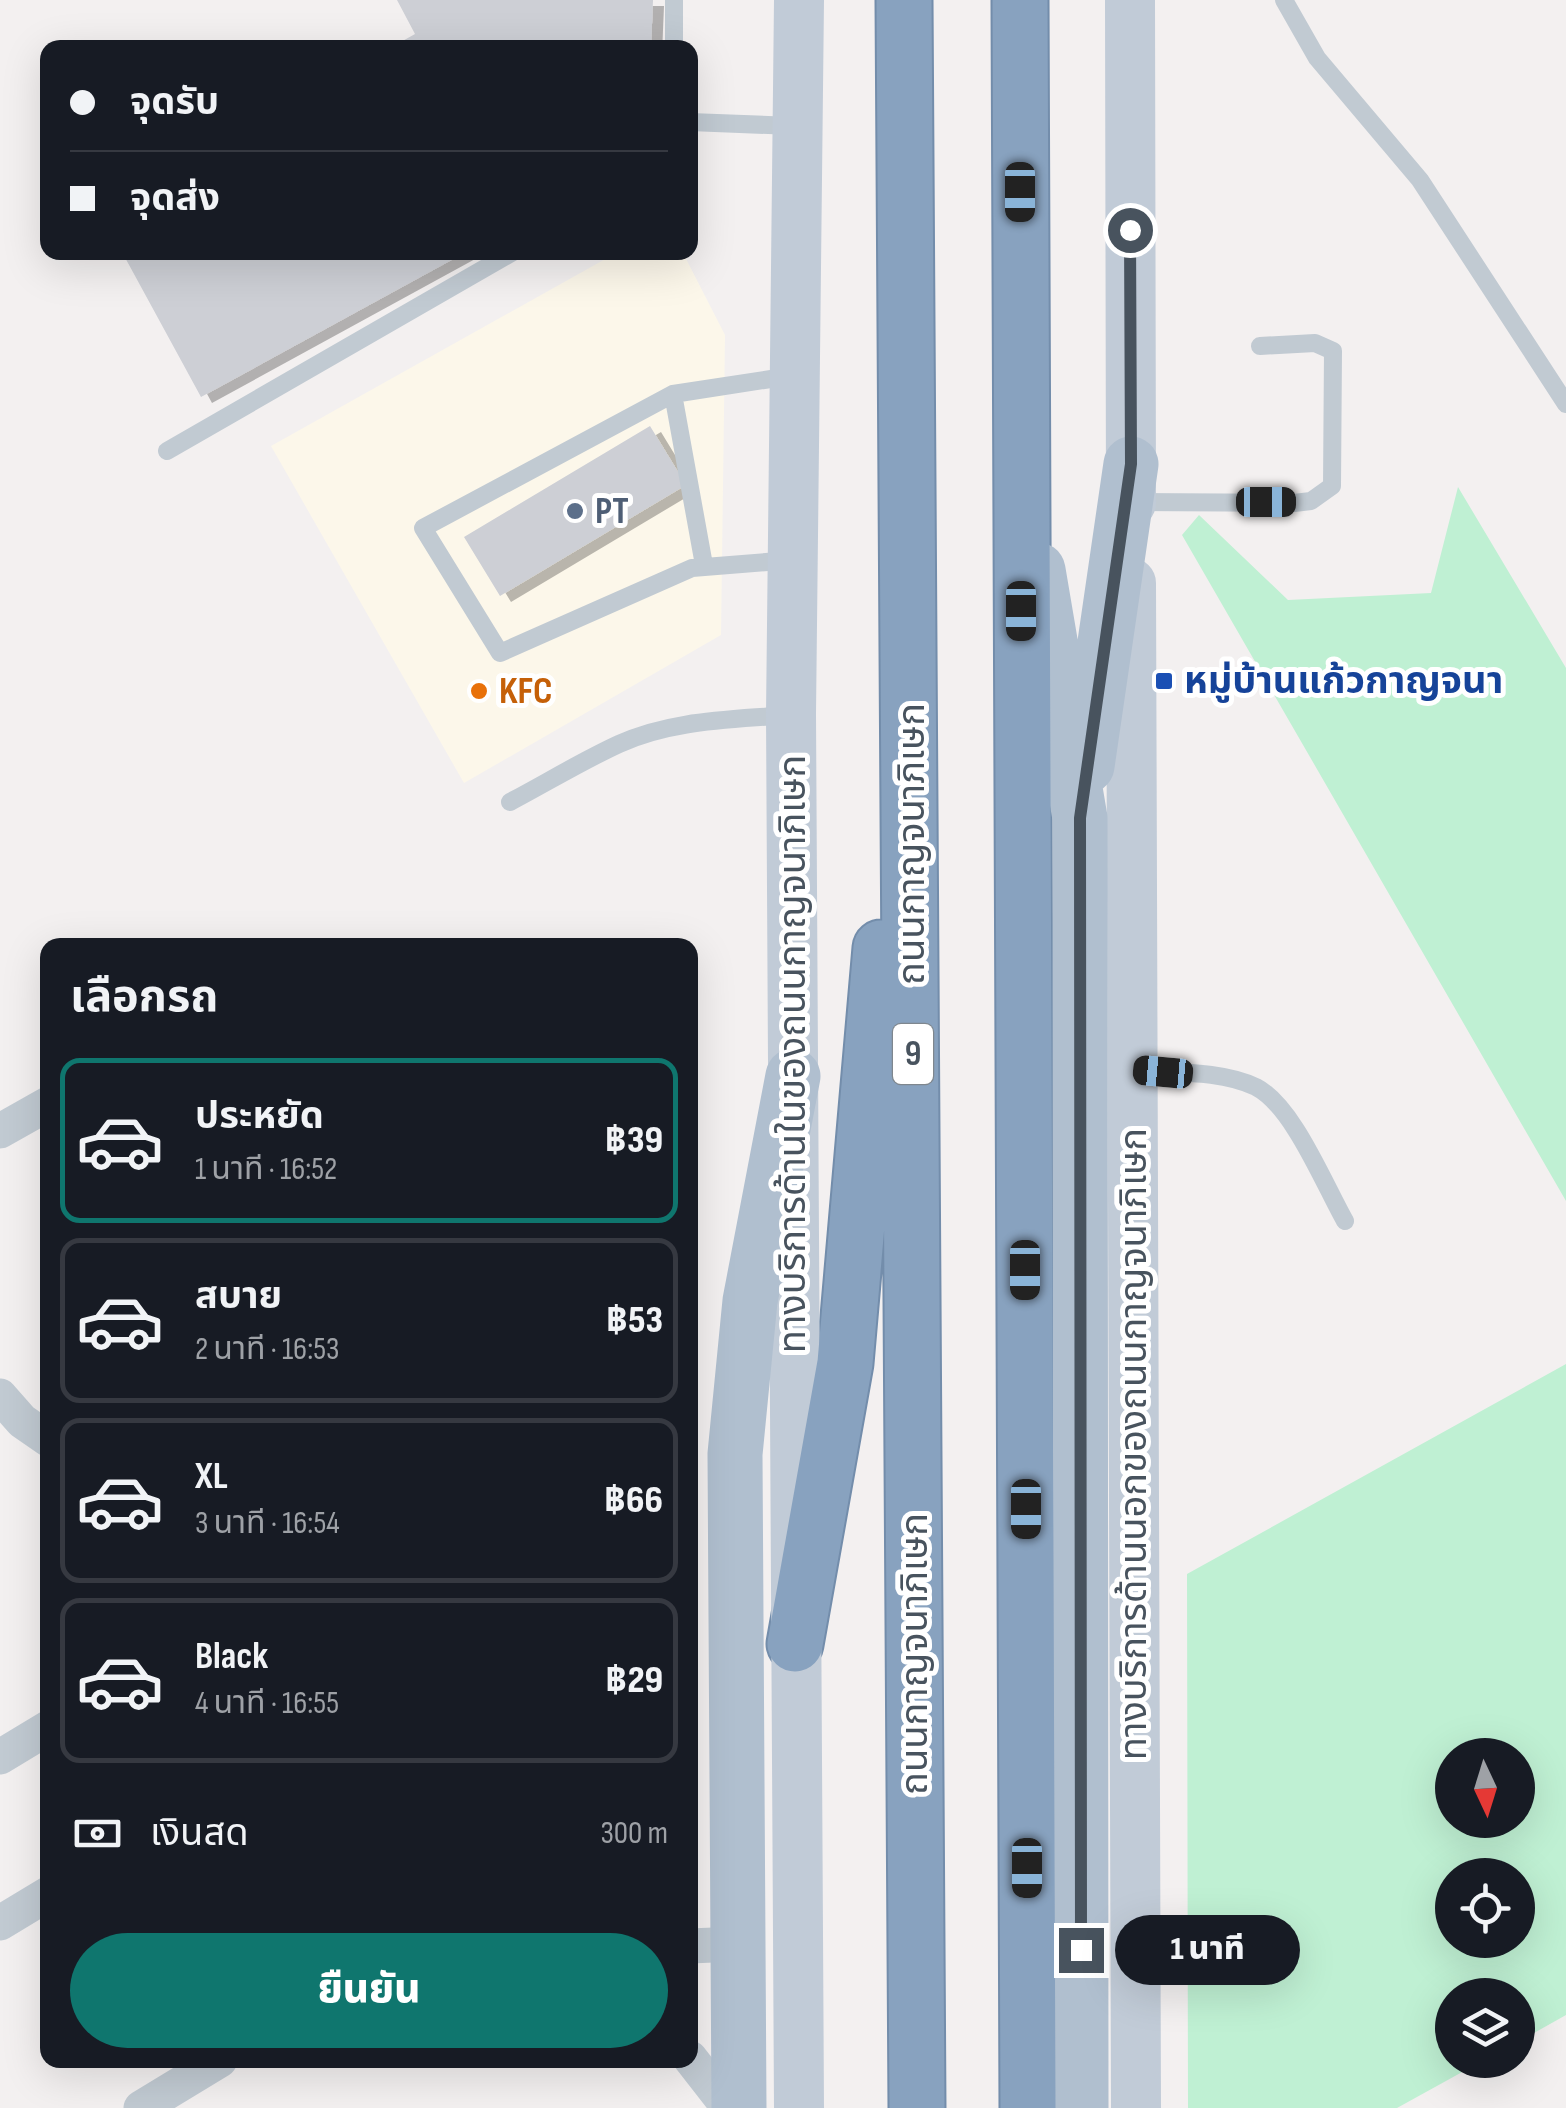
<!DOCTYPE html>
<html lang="th">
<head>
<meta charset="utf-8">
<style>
  body { margin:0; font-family:"Sofia Sans Condensed","Noto Sans Thai",sans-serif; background:#20242c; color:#f1f3f6; height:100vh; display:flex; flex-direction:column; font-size:38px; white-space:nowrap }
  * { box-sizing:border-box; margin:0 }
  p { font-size:32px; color:#9ea1a6 }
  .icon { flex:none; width:55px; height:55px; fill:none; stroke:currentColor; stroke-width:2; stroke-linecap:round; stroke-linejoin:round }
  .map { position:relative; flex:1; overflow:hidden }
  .sheet { position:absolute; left:40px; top:938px; width:658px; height:1130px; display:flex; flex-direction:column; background:#171b24; border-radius:20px; box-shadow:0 10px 40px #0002 }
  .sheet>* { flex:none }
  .banner { position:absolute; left:40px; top:40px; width:658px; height:220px; border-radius:20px; box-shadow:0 10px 40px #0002; display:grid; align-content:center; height:220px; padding:0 30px; background:#171b24 }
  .needle { width:65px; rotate:176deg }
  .fabs { position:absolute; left:1435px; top:1738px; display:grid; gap:20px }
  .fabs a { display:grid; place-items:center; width:100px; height:100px; border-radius:50%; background:#171b24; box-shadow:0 10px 40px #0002; font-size:50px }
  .end { position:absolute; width:45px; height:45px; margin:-22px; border:12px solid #48535e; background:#fff; box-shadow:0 0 0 5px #fff }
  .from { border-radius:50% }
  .bubble { position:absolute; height:70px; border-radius:35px; background:#171b24; box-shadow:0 10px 40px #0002; font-size:32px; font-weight:800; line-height:70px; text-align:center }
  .car { position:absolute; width:30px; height:60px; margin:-30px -15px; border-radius:12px; box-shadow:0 0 8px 2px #0007; background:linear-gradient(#222 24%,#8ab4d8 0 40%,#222 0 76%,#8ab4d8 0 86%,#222 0) }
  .banner b { display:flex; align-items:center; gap:35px; height:95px; font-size:38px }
  .banner b+b { border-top:2px solid #363941 }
  .banner i { width:25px; height:25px; background:#f1f3f6 }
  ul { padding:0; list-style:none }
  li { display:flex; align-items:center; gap:30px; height:165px; margin:0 20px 15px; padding:0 10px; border:5px solid #363941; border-radius:20px }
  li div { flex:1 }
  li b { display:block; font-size:38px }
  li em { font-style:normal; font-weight:800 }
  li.on { border-color:#0f766e }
  li>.icon { width:90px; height:90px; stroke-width:1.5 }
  h2 { padding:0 30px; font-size:45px; line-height:120px }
  .pay { display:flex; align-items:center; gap:25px; height:110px; padding:0 30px; font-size:38px }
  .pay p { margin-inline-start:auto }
  .action { display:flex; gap:20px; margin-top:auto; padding:20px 30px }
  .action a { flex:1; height:115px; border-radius:60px; background:#0f766e; color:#fff; font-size:40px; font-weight:800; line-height:115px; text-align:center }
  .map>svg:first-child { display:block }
  .commercial { fill:#fcf7ea }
  .green { fill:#bff0d3; fill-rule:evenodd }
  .building { fill:#cdcfd5; filter:url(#shadow) }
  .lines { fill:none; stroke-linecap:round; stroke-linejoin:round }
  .highway-casing { stroke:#738dab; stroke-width:59 }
  .lane { stroke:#c1cad2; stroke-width:18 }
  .street { stroke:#c1cad2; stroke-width:35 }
  .secondary { stroke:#c1cbd7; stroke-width:50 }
  .primary { stroke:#b0bfcf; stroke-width:55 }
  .highway { stroke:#88a2bf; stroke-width:55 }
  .route { stroke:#48535e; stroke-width:12 }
  .service-dot { fill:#5c6f8a; stroke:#fff; stroke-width:4 }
  .transit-dot { fill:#1a4fb4; stroke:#fff; stroke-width:4 }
  .food-dot { fill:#e8710a; stroke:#fff; stroke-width:4 }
  .labels { text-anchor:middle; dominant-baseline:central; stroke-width:10; stroke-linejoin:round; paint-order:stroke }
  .shield { fill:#fff; stroke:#7f878e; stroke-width:2.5 }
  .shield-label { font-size:35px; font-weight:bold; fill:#48535e }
  .service-label { font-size:38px; font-weight:bold; fill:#4e5e75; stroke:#fff; text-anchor:start }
  .transit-label { font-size:38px; font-weight:bold; fill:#164399; stroke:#fff; text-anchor:start }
  .food-label { font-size:38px; font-weight:bold; fill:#c56008; stroke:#fff; text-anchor:start }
  .street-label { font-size:38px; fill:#48535e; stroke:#fff }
</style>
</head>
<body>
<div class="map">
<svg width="1566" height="2108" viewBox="0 0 1566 2108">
  <defs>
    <filter id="shadow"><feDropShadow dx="11" dy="6" stdDeviation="0" flood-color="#0004"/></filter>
  </defs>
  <rect width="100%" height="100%" fill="#f3f0f0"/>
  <!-- commercial -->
  <path class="commercial" d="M 616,253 L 683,253 L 725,335 L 721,635 L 464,783 L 271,446 Z"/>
  <!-- green -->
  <path class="green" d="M 1458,487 L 1566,668 L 1566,1201 L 1182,535 L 1199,515 L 1288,600 L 1431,593 Z
    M 1566,1364 L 1566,2015 L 1518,2042 L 1518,1995 L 1452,1995 L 1452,2060 L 1484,2060 L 1397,2108 L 1188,2108 L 1187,1574 ZM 1452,1755 L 1518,1755 L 1518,1820 L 1452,1820 ZM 1452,1875 L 1518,1875 L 1518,1940 L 1452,1940 Z"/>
  <!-- building -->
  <path class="building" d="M 397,0 L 653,0 L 651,48 L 390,48 L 415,34 Z
    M 122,252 L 466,252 L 201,397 Z
    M 650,426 L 686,485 L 500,596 L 464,537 Z"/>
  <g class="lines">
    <!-- highway casing -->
    <g class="highway-casing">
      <path id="highway" d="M 904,0 L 917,2108
        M 1020,0 L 1028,2108
        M 795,1644 L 845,1363 L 881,948"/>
    </g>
    <!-- lane -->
    <path class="lane" d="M 1284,0 L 1317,58 L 1420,180 L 1566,404
      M 674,48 L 674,0
      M 690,122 L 793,126
      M 790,376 L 673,394 L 423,528 L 500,653 L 692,568 L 792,560
      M 673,394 L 704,565
      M 167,451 L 513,252
      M 1132,502 L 1294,503 L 1311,501 L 1332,486 L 1333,351 L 1315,343 L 1260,346
      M 510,802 C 546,783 582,761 619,744 C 671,720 730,720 786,715
      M 1134,1070 C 1171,1073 1221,1070 1256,1087 C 1293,1106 1324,1184 1345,1221"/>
    <!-- street -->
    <path class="street" d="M 0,1131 L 48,1104
      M 0,1396 L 22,1421 L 48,1439
      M 0,1757 L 48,1728
      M 0,1923 L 48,1894
      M 690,1946 L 737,1944
      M 690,2058 L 729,2108
      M 141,2108 L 220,2060"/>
    <!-- secondary -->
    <path class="secondary" d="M 1130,0 L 1131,503
      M 1131,583 L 1136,2108
      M 799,2108 L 791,714 L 799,0"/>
    <!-- primary -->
    <path class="primary" d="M 1038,570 L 1080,818 L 1081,2108
      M 1087,766 L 1131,464
      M 739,2108 L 735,1454 L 750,1301 L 793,1076"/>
    <!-- highway -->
    <use href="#highway" class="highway"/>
  </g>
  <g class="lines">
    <!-- route -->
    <path class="route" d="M 1081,1950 L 1080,818 L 1131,464 L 1130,230"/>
  </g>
  <!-- markers -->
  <circle class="service-dot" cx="575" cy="511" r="10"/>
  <rect class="transit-dot" x="1154" y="671" width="20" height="20" rx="5"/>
  <circle class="food-dot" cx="479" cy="691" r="10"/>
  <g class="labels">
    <!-- shield labels -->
    <rect class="shield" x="893" y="1024" width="40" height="60" rx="8"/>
    <g class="shield-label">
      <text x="913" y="1054">9</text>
    </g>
    <!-- service labels -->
    <g class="service-label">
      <text x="595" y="511">PT</text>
    </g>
    <!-- transit labels -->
    <g class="transit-label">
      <text x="1184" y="681">หมู่บ้านแก้วกาญจนา</text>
    </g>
    <!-- food labels -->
    <g class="food-label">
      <text x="499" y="691">KFC</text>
    </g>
    <!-- street labels -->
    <g class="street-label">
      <text transform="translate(912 844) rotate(-90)">ถนนกาญจนาภิเษก</text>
      <text transform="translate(793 1054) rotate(-90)">ทางบริการด้านในของถนนกาญจนาภิเษก</text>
      <text transform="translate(1134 1444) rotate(-90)">ทางบริการด้านนอกของถนนกาญจนาภิเษก</text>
      <text transform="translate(915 1654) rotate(-90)">ถนนกาญจนาภิเษก</text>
    </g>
  </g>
</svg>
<div class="fabs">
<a><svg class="needle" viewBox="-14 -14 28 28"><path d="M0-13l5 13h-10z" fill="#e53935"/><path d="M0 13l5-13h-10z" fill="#9ea1a6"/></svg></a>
<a><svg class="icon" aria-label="locate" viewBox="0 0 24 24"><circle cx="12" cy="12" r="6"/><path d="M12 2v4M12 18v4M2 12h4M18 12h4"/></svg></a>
<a><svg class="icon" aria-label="layers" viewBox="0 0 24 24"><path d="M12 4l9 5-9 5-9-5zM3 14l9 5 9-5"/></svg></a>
</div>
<i class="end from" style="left:1130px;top:230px"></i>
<i class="end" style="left:1081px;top:1950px"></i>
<div class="bubble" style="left:1115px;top:1915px;width:185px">1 นาที</div>
<i class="car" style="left:1020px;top:192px;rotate:180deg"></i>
<i class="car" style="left:1266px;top:502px;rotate:90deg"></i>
<i class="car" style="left:1021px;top:611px;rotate:180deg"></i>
<i class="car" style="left:1163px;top:1072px;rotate:275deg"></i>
<i class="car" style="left:1025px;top:1270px;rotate:180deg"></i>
<i class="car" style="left:1026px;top:1509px;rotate:180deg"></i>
<i class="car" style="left:1027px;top:1868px;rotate:180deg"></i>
<div class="banner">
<b><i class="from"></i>จุดรับ</b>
<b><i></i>จุดส่ง</b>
</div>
<section class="sheet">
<h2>เลือกรถ</h2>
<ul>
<li class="on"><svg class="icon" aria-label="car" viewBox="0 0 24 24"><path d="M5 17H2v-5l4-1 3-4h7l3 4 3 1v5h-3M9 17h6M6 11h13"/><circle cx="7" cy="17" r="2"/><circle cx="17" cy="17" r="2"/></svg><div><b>ประหยัด</b><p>1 นาที · 16:52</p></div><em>฿39</em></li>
<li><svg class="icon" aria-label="car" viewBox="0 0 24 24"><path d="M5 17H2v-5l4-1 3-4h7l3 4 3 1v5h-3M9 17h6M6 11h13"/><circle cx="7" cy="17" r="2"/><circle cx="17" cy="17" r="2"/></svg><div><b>สบาย</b><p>2 นาที · 16:53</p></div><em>฿53</em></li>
<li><svg class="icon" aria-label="car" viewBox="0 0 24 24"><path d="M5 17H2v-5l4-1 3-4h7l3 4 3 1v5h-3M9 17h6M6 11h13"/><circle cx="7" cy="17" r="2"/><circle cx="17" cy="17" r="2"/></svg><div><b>XL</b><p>3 นาที · 16:54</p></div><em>฿66</em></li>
<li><svg class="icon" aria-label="car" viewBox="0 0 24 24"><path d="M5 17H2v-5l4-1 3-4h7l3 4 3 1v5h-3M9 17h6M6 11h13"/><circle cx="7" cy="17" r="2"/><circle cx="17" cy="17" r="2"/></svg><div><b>Black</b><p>4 นาที · 16:55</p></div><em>฿29</em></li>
</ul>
<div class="pay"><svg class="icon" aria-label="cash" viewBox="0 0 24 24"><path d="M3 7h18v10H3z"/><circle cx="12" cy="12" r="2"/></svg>เงินสด<p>300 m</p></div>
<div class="action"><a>ยืนยัน</a></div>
</section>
</div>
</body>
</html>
